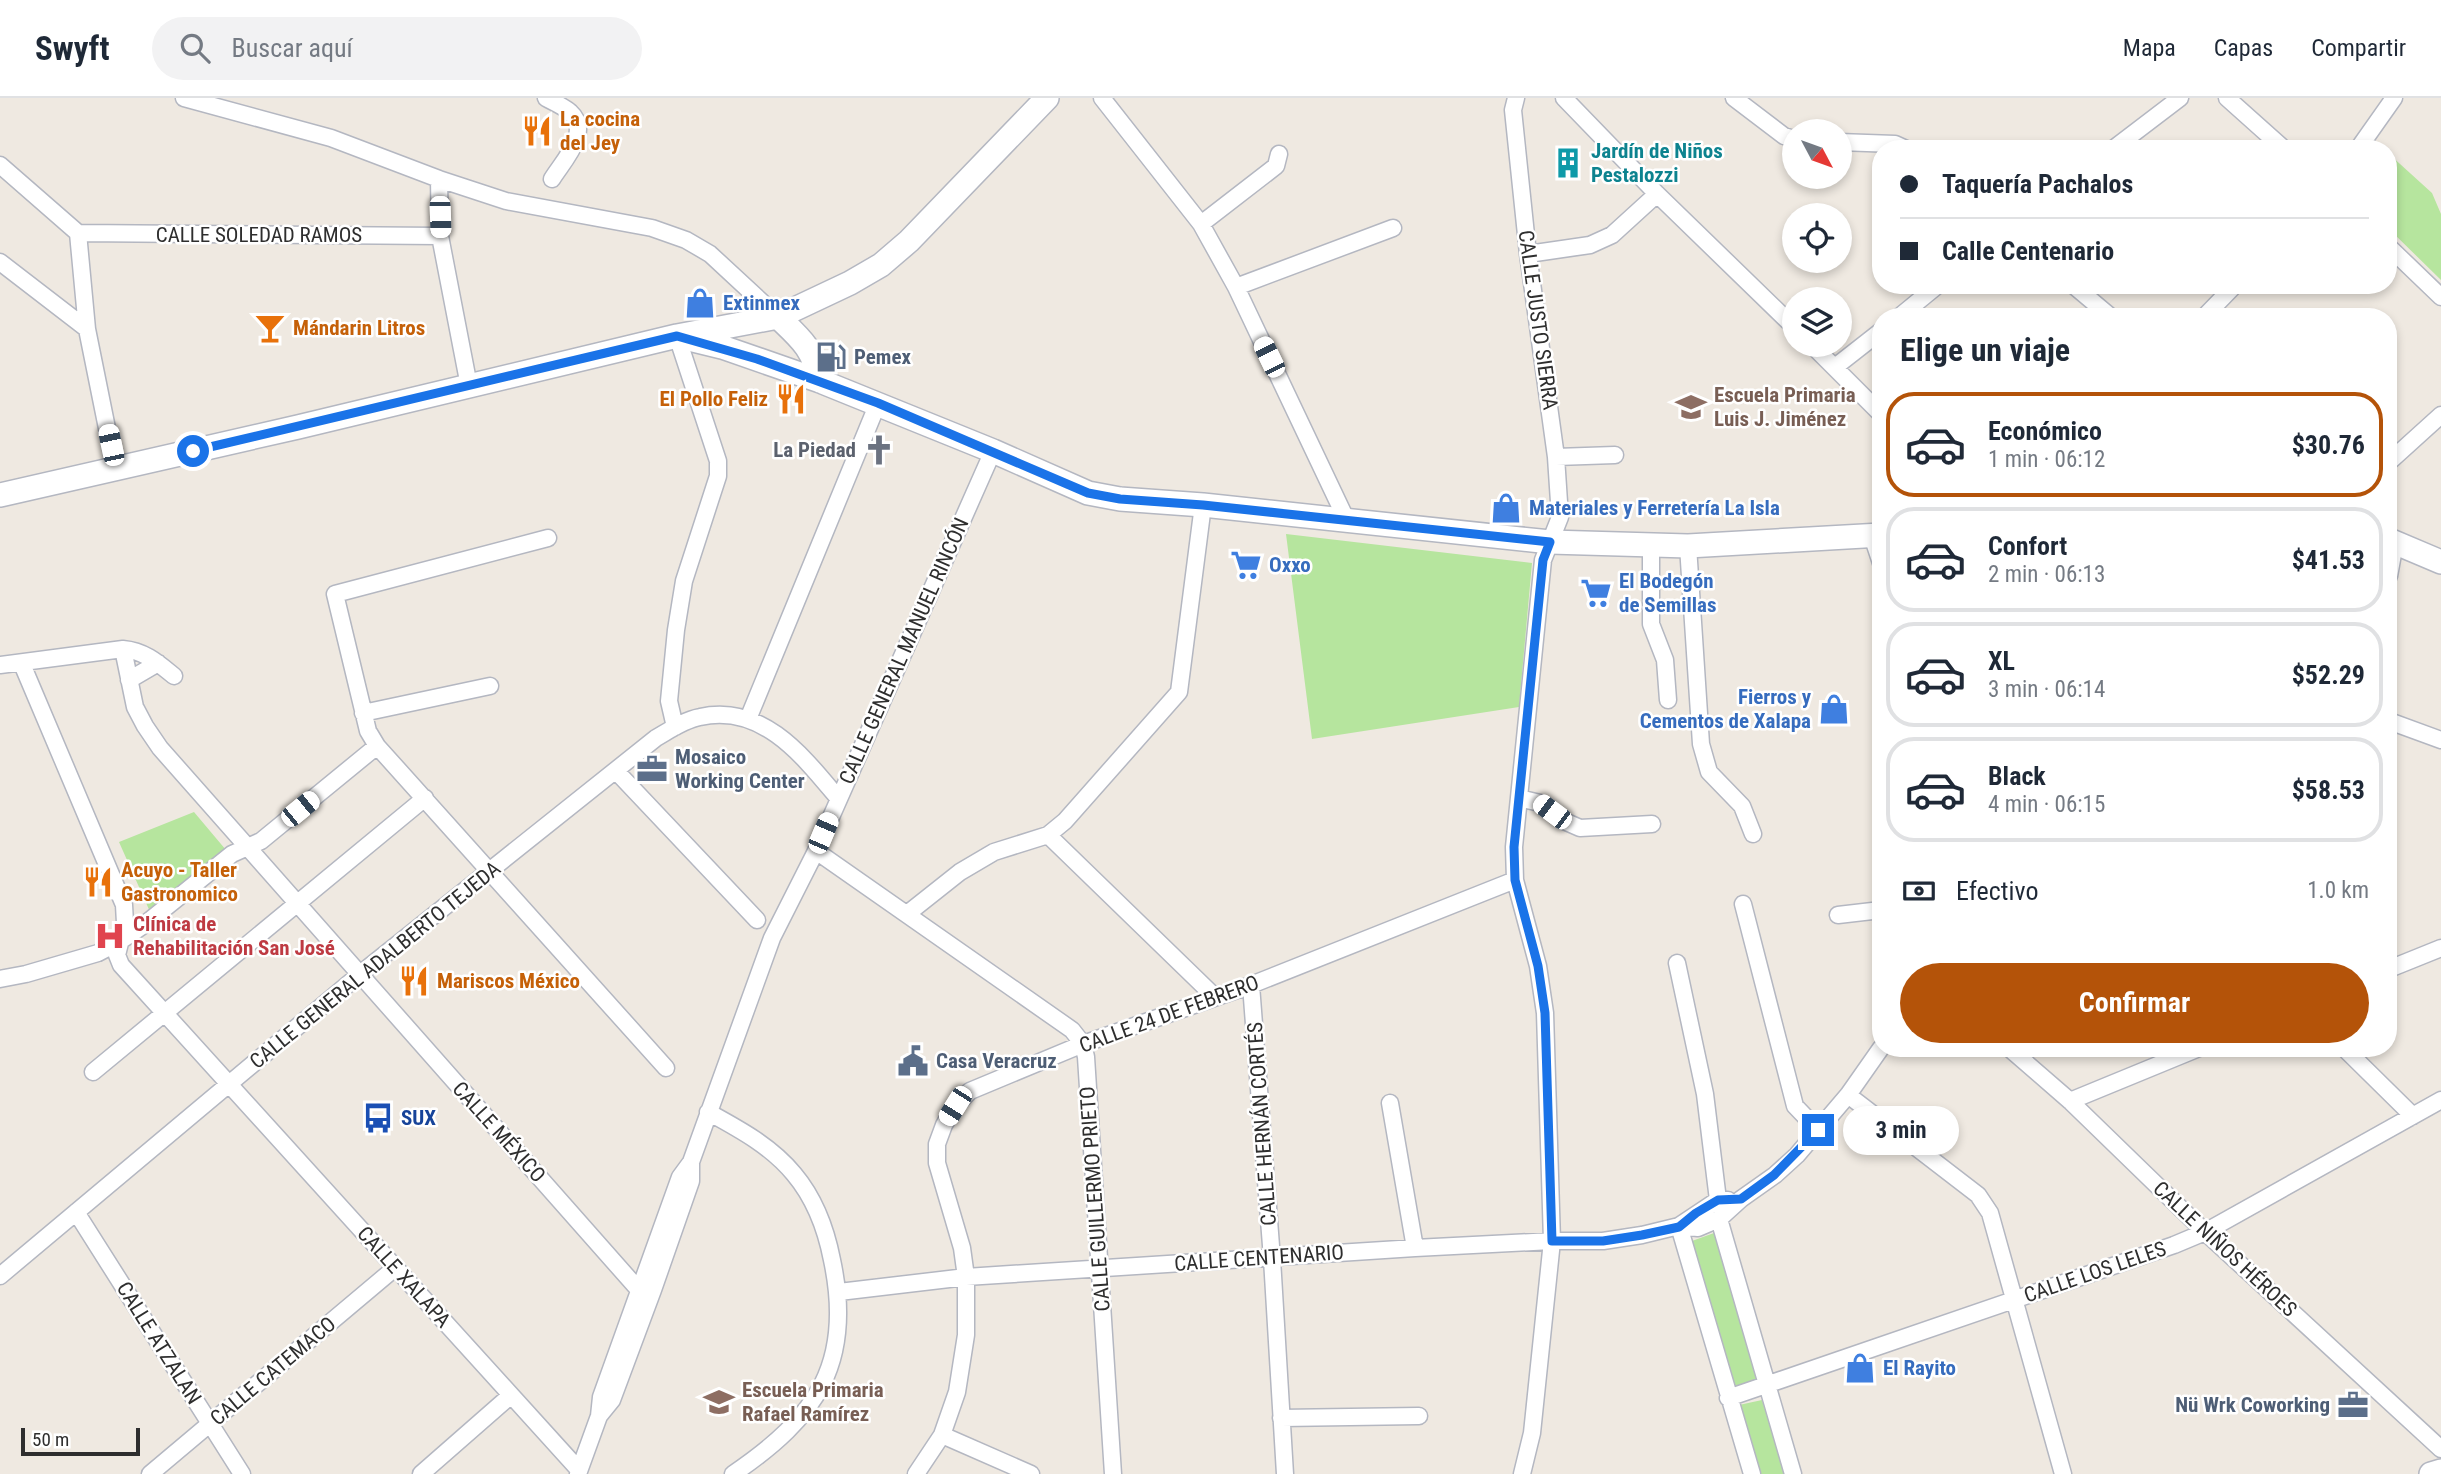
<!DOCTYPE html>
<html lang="es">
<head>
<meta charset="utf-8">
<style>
  body { margin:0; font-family:"Roboto Condensed",sans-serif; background:#f2f2f3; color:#1f2937; height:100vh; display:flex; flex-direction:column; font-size:26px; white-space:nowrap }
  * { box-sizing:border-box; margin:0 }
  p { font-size:23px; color:#747a83 }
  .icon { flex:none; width:38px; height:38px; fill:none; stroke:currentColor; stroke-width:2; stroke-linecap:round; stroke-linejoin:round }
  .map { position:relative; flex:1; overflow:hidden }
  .drawer { position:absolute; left:1872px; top:210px; width:525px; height:749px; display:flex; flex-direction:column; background:#fff; border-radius:28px; box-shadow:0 4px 10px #0003 }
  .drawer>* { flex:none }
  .hud { position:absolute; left:1872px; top:42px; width:525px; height:154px; border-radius:28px; box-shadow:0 4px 10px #0003; display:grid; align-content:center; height:154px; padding:0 28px; background:#fff }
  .needle { width:46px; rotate:131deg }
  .fabs { position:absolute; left:1782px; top:21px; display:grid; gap:14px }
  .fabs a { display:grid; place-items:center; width:70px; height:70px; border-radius:50%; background:#fff; box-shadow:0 4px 10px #0003; font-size:35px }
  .scale { position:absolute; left:21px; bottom:18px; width:119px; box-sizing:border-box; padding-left:7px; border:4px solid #2e2e2e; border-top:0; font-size:19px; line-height:24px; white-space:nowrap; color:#2e2e2e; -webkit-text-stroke:5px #fff; paint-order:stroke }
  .end { position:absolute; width:32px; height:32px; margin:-16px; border:9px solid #1a73e8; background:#fff; box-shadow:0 0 0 4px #fff }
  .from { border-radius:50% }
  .bubble { position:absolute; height:49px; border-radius:24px; background:#fff; box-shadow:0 4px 10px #0003; font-size:23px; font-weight:700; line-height:49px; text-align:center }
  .car { position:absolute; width:21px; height:42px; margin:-21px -10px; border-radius:9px; box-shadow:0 0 5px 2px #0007; background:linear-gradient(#fff 24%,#345 0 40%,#fff 0 76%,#345 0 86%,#fff 0) }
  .hud b { display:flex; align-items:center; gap:24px; height:66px; font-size:26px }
  .hud b+b { border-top:2px solid #e0e1e3 }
  .hud i { width:18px; height:18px; background:#1f2937 }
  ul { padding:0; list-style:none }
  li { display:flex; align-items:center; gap:21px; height:105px; margin:0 14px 10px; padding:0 14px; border:4px solid #e0e1e3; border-radius:28px }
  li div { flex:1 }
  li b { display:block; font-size:26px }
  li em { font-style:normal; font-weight:700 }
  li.current { border-color:#b45309 }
  li>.icon { width:63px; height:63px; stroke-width:1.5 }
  h2 { padding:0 28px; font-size:32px; line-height:84px }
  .pay { display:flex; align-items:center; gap:18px; height:77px; padding:0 28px; font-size:26px }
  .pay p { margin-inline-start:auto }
  .action { display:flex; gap:14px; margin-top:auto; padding:14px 28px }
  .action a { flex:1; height:80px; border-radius:42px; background:#b45309; color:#fff; font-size:28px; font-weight:700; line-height:80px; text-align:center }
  header { display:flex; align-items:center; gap:42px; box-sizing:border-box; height:98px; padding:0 35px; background:#fff; border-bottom:2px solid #e0e1e3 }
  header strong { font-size:33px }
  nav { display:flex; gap:38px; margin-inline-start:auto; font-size:24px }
  .search { width:490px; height:63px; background:#f2f2f3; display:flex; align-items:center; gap:18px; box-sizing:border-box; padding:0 24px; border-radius:38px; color:#747a83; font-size:26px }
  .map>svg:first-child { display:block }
  .green { fill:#b6e59e }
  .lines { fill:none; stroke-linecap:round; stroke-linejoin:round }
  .minor-casing { stroke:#b4b7c1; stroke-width:19 }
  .secondary-casing { stroke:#b4b7c1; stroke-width:26 }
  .minor { stroke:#fff; stroke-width:16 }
  .secondary { stroke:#fff; stroke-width:23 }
  .route { stroke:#1a73e8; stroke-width:9 }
  .labels { text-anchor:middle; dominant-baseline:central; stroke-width:5; stroke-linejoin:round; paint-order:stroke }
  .food-label { font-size:21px; font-weight:bold; fill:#c56008; stroke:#fff; text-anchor:start }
  .culture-label { font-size:21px; font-weight:bold; fill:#0d838f; stroke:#fff; text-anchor:start }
  .street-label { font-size:21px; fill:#2e2e2e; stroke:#fff }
  .shop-label { font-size:21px; font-weight:bold; fill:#366cbe; stroke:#fff; text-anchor:start }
  .service-label { font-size:21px; font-weight:bold; fill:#4e5e75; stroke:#fff; text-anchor:start }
  .education-label { font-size:21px; font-weight:bold; fill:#785e54; stroke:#fff; text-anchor:start }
  .worship-label { font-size:21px; font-weight:bold; fill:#5b616d; stroke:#fff; text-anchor:end }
  .health-label { font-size:21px; font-weight:bold; fill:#be3a42; stroke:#fff; text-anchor:start }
  .transit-label { font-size:21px; font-weight:bold; fill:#164399; stroke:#fff; text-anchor:start }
</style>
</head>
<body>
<header>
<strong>Swyft</strong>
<div class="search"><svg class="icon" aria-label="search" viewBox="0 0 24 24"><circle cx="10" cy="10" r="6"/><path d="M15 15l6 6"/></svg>Buscar aquí</div>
<nav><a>Mapa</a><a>Capas</a><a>Compartir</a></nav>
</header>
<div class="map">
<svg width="2441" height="1376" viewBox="0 0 2441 1376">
  <rect width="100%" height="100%" fill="#efe9e1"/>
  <!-- green -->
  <path class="green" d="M 2389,56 L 2432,95 L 2441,116 L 2441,182 L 2389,131 Z
    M 1286,436 L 1532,465 L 1519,609 L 1312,641 Z
    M 194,714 L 226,752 L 151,816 L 119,744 Z
    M 1714,1135 L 1761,1283 L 1735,1291 L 1692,1143 Z
    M 1762,1302 L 1785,1376 L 1761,1376 L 1739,1307 Z"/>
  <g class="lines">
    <!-- minor casing -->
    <g class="minor-casing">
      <path id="minor" d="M 184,0 L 331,40 L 439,81 L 506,103 L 652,130 L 686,142 L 710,156 L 778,219
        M 546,0 C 553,4 563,8 570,14 C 592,34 563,63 552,81
        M 1102,0 L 1201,126 L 1236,189 L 1347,423
        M 1516,0 L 1513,12 L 1528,156 L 1556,359 L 1560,419 L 1543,462 L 1514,749 L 1515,782 L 1538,868 L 1545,915 L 1552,1143 L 1532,1335 L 1522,1376
        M 1564,0 L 1657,96 L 1794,229
        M 1734,0 L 1784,38 L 1794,41
        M 2227,0 L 2284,51
        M 1839,44 L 1895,46 L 1906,51
        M 2113,51 L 2180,0
        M 2358,51 L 2394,0
        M 0,67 L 78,135
        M 439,81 L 440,138 L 469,288
        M 1201,126 L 1276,68 L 1279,56
        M 78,135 L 440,138
        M 78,135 L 87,231 L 115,370
        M 2389,149 L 2441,199
        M 1528,156 L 1590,147 L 1612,137 L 1657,96
        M 0,164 L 87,231
        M 2073,187 L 2111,219
        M 1236,189 L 1393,130
        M 1899,219 L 1938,187
        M 2204,219 L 2235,187
        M 1812,247 L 1881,316
        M 1835,269 L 1881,233
        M 1556,359 L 1615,357
        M 2389,364 L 2441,317
        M 1872,438 L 1881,465
        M 548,440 L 335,496 L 368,633 L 377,648 L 666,970
        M 1651,446 L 1651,526 L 1665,562 L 1668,602
        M 1688,448 L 1701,646 L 1709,674 L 1742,708 L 1753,736
        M 2389,478 L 2395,445
        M 123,551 L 135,609 L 145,628 L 160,650 L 638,1191
        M 22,566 L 124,807 L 125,825 L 117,857 L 121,867 L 579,1372
        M 0,567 L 123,551 C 145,553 158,565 174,578
        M 129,582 L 158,565
        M 363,615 L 490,588
        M 748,621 L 878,305
        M 2389,623 L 2441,642
        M 675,629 L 669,603 L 676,532 L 684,483 L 718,378 L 718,363 L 677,238
        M 616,673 L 757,822
        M 1519,700 L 1540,705 L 1564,723 L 1580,730 L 1652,726
        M 1048,737 L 1215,899
        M 816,753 L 1072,932 L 1083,946 L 1086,959 L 1113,1376
        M 1743,806 L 1795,1008 L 1818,1032
        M 907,816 L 960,774 L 994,754 L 1048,737 L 1065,723 L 1179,594 L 1203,407
        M 1838,817 L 1881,812
        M 1677,865 L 1705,996 L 1718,1102
        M 2389,871 L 2441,850
        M 0,881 L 26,876 L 98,855 L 119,844 L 144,827 L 232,756 L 261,743 L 377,648
        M 1251,887 L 1272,1161 L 1285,1376
        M 2009,950 L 2070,1003 L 2205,1134 L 2441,1351
        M 2344,950 L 2413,1018
        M 93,974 L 425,700
        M 1848,997 L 1978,1097 L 1990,1115 L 2063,1376
        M 2070,1003 L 2199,950
        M 1390,1005 L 1415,1150
        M 708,1014 C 739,1031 771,1048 794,1076 C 815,1101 826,1131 832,1162 C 854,1265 817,1319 733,1376
        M 76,1114 L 242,1376
        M 1719,1121 L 1793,1376
        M 1679,1128 L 1752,1376
        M 1679,1128 L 1718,1102 L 1728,1102
        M 0,1178 L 359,877 L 656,640 C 670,632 684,622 700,619 C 762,605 803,658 838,700
        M 839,1194 L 966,1179 L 1415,1150 L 1552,1143 L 1603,1143 L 1642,1137 L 1679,1128 L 1698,1130 L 1719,1121 L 1741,1101 L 1775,1077 L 1797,1057 L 1848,997 L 1881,950
        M 1728,1300 L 2174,1147 L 2205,1134 L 2441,1002
        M 599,1318 L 612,1302 L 653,1192 L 691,1083 L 691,1064 L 772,840 L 816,753 L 993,353
        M 1281,1320 L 1419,1318
        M 942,1337 L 1031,1376
        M 150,1376 L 395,1170
        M 421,1376 L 510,1298
        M 578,1376 L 599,1318 L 601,1299 L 680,1079 L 691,1064
        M 916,1376 L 942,1337 L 957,1294 L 966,1237 L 966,1179 L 962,1150 L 937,1065 L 937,1046 L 944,1027 L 955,1008 L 970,993 L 1083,946 L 1251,887 L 1515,782"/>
    </g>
    <!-- secondary casing -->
    <g class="secondary-casing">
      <path id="secondary" d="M 778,219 C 801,241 813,250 820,283
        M 677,238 L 722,249 L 820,283 L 993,353 L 1088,395 L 1120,401 L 1203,407 L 1550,444 L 1688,448 L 1881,437
        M 0,397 L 298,329 L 677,238 L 778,219 L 850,185 L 881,167 L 909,143 L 1047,0
        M 2389,442 L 2441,464
        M 2431,1376 L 2441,1373"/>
    </g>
    <!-- minor -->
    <use href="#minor" class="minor"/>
    <!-- secondary -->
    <use href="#secondary" class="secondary"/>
  </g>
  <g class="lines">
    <!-- route -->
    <path class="route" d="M 193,353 L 677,238 L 757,261 L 878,305 L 1088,395 L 1120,401 L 1203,407 L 1550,444 L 1543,462 L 1514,749 L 1515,782 L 1538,868 L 1545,915 L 1552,1143 L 1603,1143 L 1642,1137 L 1679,1129 L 1696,1115 L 1718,1102 L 1741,1101 L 1774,1077 L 1818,1032"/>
  </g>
  <!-- icons -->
  <defs>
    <g id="restaurant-bare" transform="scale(2.415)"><path d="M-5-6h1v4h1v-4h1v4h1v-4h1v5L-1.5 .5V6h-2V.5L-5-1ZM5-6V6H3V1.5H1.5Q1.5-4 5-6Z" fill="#e8710a" stroke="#fff" stroke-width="2.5" paint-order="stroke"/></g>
    <g id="building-bare" transform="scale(2.415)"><path d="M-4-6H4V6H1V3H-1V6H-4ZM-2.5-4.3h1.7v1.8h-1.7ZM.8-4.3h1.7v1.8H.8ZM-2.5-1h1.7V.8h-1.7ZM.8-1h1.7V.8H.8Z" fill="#0f9aa8" stroke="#fff" stroke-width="2.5" paint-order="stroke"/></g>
    <g id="shop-bare" transform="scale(2.415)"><path d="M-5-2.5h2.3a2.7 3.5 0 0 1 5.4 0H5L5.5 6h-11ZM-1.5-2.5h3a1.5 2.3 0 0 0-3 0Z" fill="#3f7fe0" stroke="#fff" stroke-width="2.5" paint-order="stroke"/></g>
    <g id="bar-bare" transform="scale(2.415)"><path d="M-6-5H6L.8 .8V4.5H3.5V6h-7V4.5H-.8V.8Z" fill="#e8710a" stroke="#fff" stroke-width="2.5" paint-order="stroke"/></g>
    <g id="fuel-bare" transform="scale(2.415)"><path d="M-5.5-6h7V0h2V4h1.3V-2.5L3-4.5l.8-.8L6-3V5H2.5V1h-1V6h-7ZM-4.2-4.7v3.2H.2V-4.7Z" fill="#5c6f8a" stroke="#fff" stroke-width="2.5" paint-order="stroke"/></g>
    <g id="school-bare" transform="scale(2.415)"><path d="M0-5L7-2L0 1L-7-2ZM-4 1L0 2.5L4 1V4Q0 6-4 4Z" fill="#8d6e63" stroke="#fff" stroke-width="2.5" paint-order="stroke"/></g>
    <g id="church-bare" transform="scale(2.415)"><path d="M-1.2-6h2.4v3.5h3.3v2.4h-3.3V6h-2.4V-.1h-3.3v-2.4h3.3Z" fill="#6b7280" stroke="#fff" stroke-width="2.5" paint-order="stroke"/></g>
    <g id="supermarket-bare" transform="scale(2.415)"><path d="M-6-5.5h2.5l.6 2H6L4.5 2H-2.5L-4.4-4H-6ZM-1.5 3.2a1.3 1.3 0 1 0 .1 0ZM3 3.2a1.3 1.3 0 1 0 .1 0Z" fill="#3f7fe0" stroke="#fff" stroke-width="2.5" paint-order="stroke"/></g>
    <g id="office-bare" transform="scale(2.415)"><path d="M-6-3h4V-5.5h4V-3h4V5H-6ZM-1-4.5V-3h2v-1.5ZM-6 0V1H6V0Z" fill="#5c6f8a" stroke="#fff" stroke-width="2.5" paint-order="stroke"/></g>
    <g id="hospital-bare" transform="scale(2.415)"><path d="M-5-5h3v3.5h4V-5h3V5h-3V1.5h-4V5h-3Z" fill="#e0444e" stroke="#fff" stroke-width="2.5" paint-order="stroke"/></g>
    <g id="civic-bare" transform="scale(2.415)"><path d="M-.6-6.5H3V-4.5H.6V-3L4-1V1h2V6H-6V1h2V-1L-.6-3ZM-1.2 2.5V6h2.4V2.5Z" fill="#5c6f8a" stroke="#fff" stroke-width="2.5" paint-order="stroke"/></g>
    <g id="bus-bare" transform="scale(2.415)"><path d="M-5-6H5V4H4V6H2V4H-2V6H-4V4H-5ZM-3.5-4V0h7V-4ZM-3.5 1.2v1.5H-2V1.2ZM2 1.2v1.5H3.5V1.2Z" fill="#1a4fb4" stroke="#fff" stroke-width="2.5" paint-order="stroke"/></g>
  </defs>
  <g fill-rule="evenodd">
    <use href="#restaurant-bare" x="537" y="33"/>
    <use href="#building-bare" x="1568" y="65"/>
    <use href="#shop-bare" x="700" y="205"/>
    <use href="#bar-bare" x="270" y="230"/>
    <use href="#fuel-bare" x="831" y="259"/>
    <use href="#restaurant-bare" x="791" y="301"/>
    <use href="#school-bare" x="1691" y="309"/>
    <use href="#church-bare" x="879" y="352"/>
    <use href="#shop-bare" x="1506" y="410"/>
    <use href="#supermarket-bare" x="1246" y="467"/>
    <use href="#supermarket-bare" x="1596" y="495"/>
    <use href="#shop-bare" x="1834" y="611"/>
    <use href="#office-bare" x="652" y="671"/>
    <use href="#restaurant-bare" x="98" y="784"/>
    <use href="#hospital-bare" x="110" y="838"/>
    <use href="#restaurant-bare" x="414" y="883"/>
    <use href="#civic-bare" x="913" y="963"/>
    <use href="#bus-bare" x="378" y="1020"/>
    <use href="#shop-bare" x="1860" y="1270"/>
    <use href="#school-bare" x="719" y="1304"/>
    <use href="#office-bare" x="2353" y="1307"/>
  </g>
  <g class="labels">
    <!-- food labels -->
    <g class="food-label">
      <text x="560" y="21">La cocina<tspan x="560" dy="24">del Jey</tspan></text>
      <text x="293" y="230">Mándarin Litros</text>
      <text x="768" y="301" text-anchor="end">El Pollo Feliz</text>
      <text x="121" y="772">Acuyo - Taller<tspan x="121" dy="24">Gastronomico</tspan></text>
      <text x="437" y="883">Mariscos México</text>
    </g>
    <!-- culture labels -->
    <g class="culture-label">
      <text x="1591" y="53">Jardín de Niños<tspan x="1591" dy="24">Pestalozzi</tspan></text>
    </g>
    <!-- street labels -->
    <g class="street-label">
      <text x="259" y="137">CALLE SOLEDAD RAMOS</text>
      <text transform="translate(1538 222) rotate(82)">CALLE JUSTO SIERRA</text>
      <text transform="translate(904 553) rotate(-66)">CALLE GENERAL MANUEL RINCÓN</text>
      <text transform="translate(375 867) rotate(-39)">CALLE GENERAL ADALBERTO TEJEDA</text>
      <text transform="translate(1169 916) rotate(-20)">CALLE 24 DE FEBRERO</text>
      <text transform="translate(1262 1026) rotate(-94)">CALLE HERNÁN CORTÉS</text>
      <text transform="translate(499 1034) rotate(48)">CALLE MÉXICO</text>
      <text transform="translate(1095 1101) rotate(-94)">CALLE GUILLERMO PRIETO</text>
      <text transform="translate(2225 1151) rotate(43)">CALLE NIÑOS HÉROES</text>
      <text transform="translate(1259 1160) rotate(-4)">CALLE CENTENARIO</text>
      <text transform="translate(2095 1174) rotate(-19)">CALLE LOS LELES</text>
      <text transform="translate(404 1179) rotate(48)">CALLE XALAPA</text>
      <text transform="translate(159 1245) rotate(58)">CALLE ATZALAN</text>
      <text transform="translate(273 1273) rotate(-40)">CALLE CATEMACO</text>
    </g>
    <!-- shop labels -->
    <g class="shop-label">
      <text x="723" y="205">Extinmex</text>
      <text x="1529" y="410">Materiales y Ferretería La Isla</text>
      <text x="1269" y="467">Oxxo</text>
      <text x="1619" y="483">El Bodegón<tspan x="1619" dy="24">de Semillas</tspan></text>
      <text x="1811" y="599" text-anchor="end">Fierros y<tspan x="1811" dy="24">Cementos de Xalapa</tspan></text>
      <text x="1883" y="1270">El Rayito</text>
    </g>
    <!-- service labels -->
    <g class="service-label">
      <text x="854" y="259">Pemex</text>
      <text x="675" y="659">Mosaico<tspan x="675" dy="24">Working Center</tspan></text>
      <text x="936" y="963">Casa Veracruz</text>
      <text x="2330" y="1307" text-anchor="end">Nü Wrk Coworking</text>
    </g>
    <!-- education labels -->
    <g class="education-label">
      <text x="1714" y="297">Escuela Primaria<tspan x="1714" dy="24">Luis J. Jiménez</tspan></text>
      <text x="742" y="1292">Escuela Primaria<tspan x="742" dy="24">Rafael Ramírez</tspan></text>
    </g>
    <!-- worship labels -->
    <g class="worship-label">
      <text x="856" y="352">La Piedad</text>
    </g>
    <!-- health labels -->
    <g class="health-label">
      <text x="133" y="826">Clínica de<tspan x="133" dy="24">Rehabilitación San José</tspan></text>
    </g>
    <!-- transit labels -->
    <g class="transit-label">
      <text x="401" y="1020">SUX</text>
    </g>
  </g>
</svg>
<div class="fabs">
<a><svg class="needle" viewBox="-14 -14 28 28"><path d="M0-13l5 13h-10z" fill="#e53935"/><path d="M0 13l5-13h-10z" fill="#747a83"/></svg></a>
<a><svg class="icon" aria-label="locate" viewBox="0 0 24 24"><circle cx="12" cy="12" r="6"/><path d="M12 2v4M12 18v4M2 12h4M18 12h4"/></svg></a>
<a><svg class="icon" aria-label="layers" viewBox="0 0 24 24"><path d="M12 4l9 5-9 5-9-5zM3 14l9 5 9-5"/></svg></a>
</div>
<div class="scale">50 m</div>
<i class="end from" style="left:193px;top:353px"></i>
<i class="end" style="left:1818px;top:1032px"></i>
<div class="bubble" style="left:1843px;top:1008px;width:116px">3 min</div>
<i class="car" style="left:440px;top:119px;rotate:178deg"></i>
<i class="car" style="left:1269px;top:259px;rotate:334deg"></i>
<i class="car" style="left:111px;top:347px;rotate:348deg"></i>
<i class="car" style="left:300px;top:711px;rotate:51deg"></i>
<i class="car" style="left:1552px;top:714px;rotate:307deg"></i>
<i class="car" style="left:823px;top:735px;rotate:23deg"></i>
<i class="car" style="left:955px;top:1008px;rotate:212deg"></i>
<div class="hud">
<b><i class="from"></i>Taquería Pachalos</b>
<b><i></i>Calle Centenario</b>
</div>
<section class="drawer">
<h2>Elige un viaje</h2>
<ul>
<li class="current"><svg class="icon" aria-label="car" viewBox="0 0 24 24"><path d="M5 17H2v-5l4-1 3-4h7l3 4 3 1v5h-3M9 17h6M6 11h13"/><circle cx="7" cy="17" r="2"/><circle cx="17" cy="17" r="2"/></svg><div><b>Económico</b><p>1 min · 06:12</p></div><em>$30.76</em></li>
<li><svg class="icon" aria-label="car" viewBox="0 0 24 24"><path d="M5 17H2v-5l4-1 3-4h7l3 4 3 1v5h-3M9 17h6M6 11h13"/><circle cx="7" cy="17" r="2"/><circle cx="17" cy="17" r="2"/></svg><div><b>Confort</b><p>2 min · 06:13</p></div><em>$41.53</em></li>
<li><svg class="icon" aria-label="car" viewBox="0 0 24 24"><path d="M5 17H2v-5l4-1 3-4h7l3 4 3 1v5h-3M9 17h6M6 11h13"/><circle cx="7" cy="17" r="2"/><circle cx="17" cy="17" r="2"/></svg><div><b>XL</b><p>3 min · 06:14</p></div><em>$52.29</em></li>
<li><svg class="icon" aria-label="car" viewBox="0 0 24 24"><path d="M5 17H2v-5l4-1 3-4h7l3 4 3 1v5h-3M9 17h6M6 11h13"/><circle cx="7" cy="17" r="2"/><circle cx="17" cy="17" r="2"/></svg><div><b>Black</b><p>4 min · 06:15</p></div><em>$58.53</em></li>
</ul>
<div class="pay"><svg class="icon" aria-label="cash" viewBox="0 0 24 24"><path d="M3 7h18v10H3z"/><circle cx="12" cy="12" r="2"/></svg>Efectivo<p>1.0 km</p></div>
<div class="action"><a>Confirmar</a></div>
</section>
</div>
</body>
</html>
